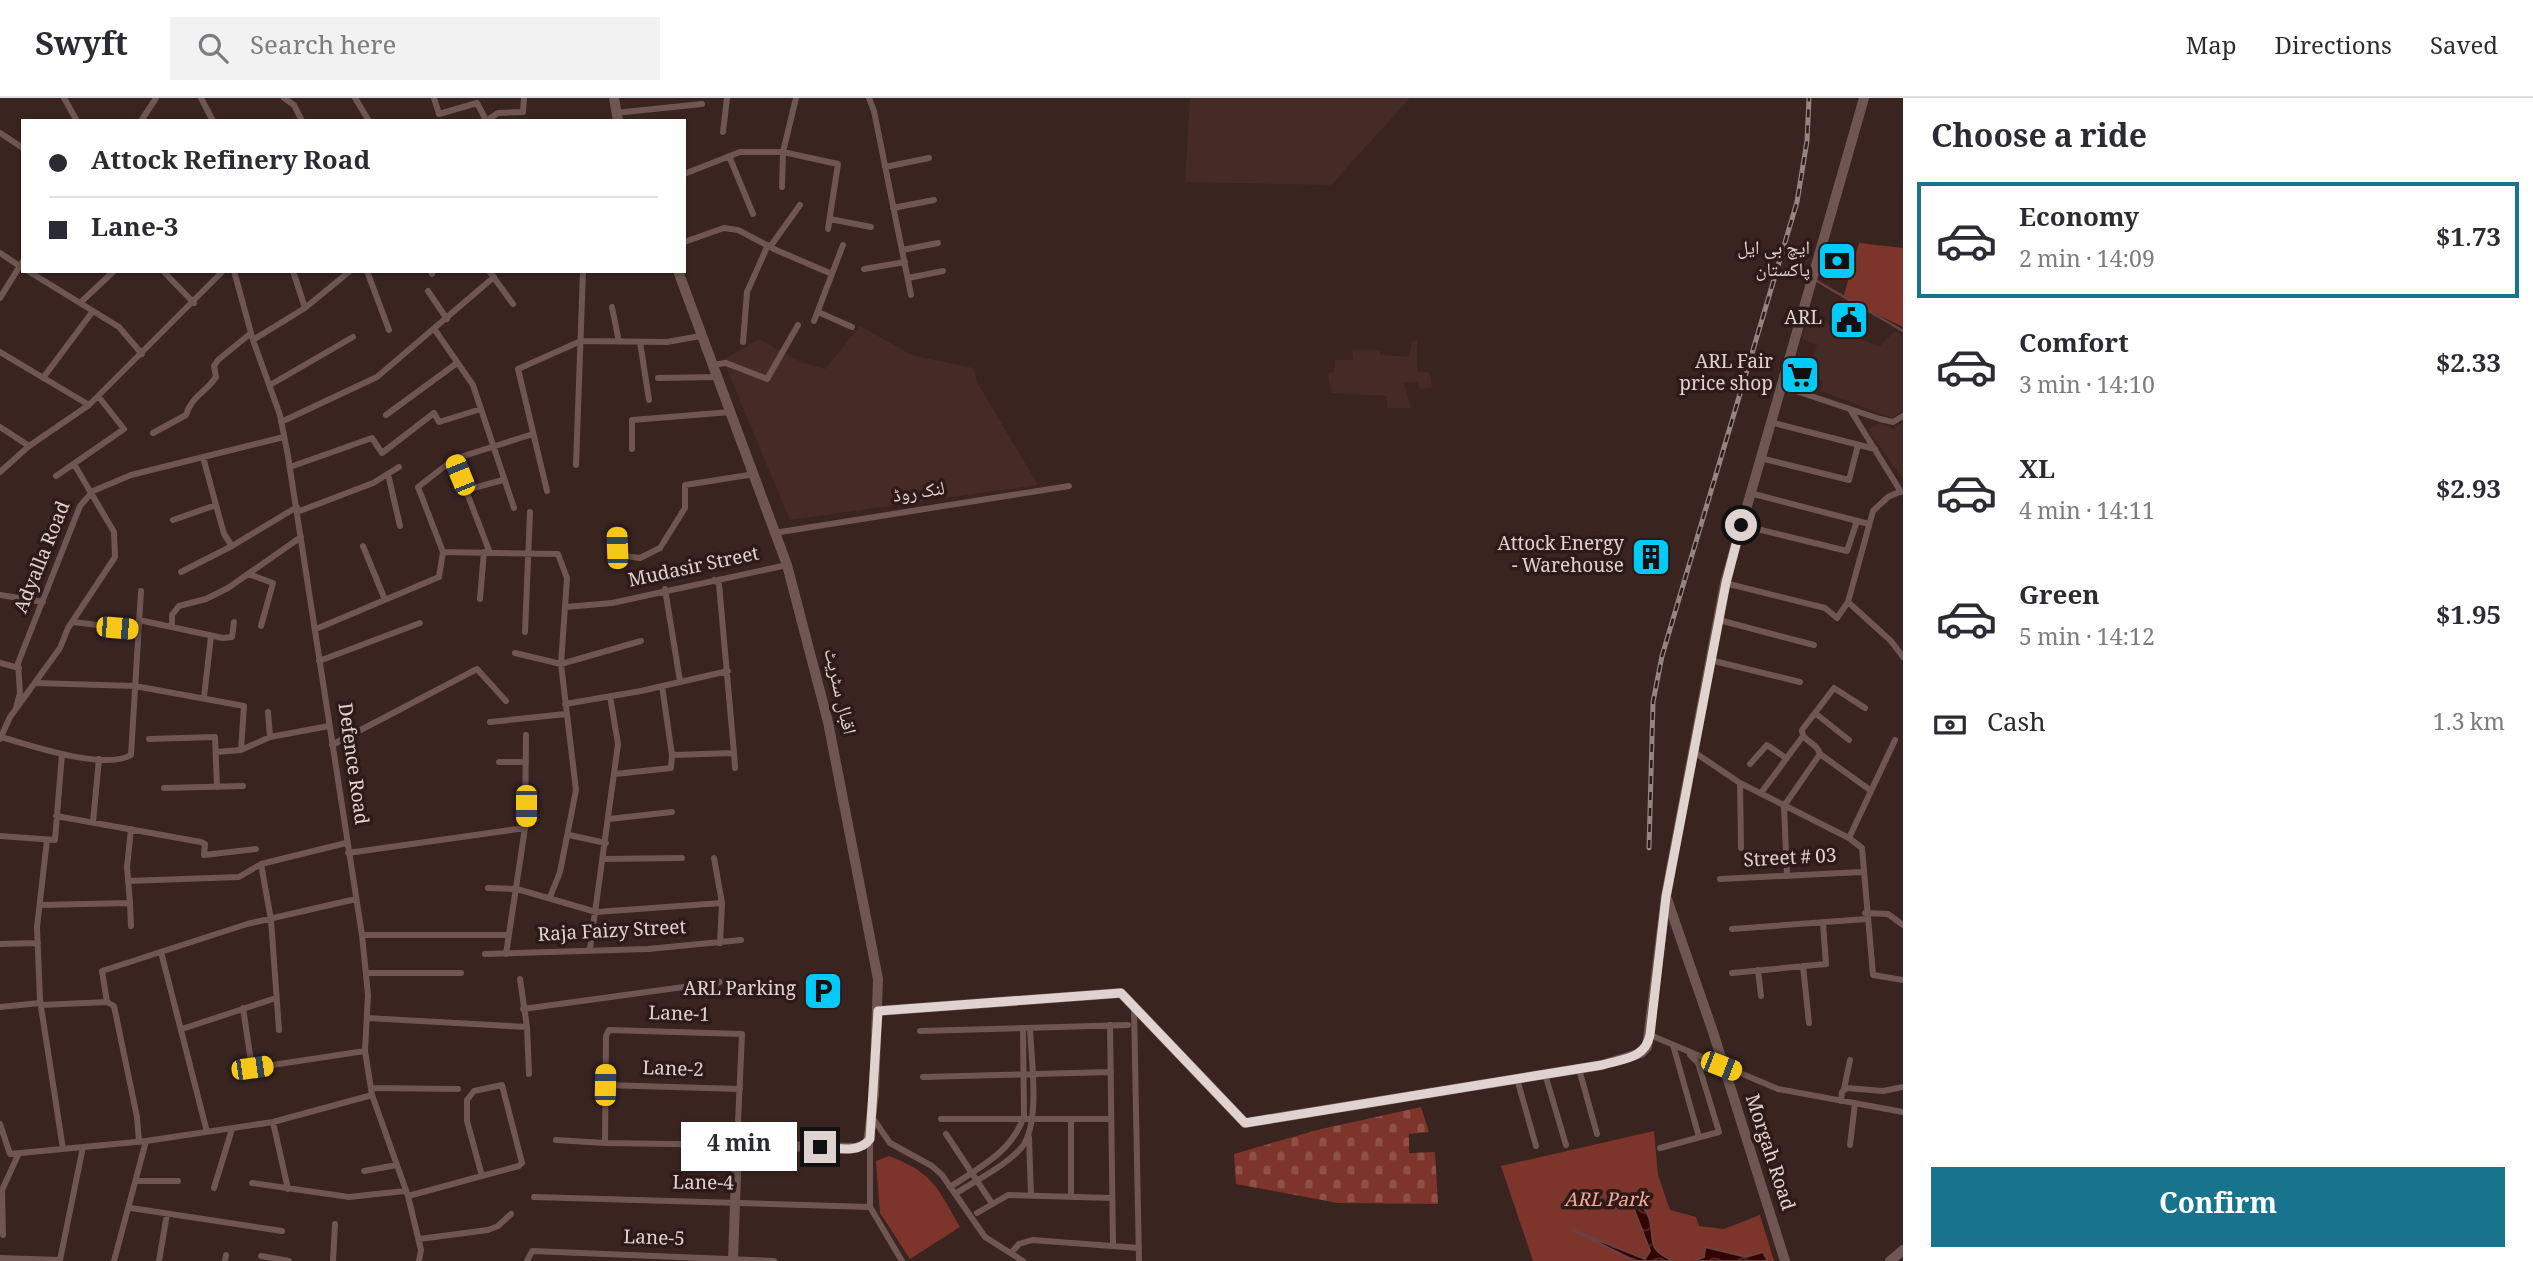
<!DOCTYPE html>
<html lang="en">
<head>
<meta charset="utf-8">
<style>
  body { margin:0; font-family:Georgia,"Noto Naskh Arabic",serif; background:#f2f2f3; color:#2b2b33; height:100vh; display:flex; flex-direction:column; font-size:26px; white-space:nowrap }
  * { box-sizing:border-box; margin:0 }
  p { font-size:23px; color:#7c7c81 }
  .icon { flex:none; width:38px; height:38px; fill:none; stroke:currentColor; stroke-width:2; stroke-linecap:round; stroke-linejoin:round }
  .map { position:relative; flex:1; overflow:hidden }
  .panel { display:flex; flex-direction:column; background:#fff; width:630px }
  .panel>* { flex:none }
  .banner { position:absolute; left:21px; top:21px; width:665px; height:154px; border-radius:0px; box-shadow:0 2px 5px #0004; display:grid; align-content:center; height:154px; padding:0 28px; background:#fff }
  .end { position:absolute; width:32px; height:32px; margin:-16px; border:9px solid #e0d2cf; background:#111; box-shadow:0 0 0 4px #111 }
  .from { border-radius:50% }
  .bubble { position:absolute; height:49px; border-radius:0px; background:#fff; box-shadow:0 2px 5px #0004; font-size:23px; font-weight:700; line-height:49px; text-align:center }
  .car { position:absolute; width:21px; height:42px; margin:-21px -10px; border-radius:9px; box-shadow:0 0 5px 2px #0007; background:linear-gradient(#f5c518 24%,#345 0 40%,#f5c518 0 76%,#345 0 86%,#f5c518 0) }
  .banner b { display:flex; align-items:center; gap:24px; height:66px; font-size:26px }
  .banner b+b { border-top:2px solid #e1e1e2 }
  .banner i { width:18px; height:18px; background:#2b2b33 }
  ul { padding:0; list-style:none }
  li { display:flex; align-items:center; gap:21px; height:116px; margin:0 14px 10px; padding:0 14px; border:4px solid transparent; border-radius:0px }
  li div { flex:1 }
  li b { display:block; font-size:26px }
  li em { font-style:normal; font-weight:700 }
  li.active { border-color:#18738c }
  li>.icon { width:63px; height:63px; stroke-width:1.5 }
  h2 { padding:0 28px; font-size:32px; line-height:84px }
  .pay { display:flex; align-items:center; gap:18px; height:77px; padding:0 28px; font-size:26px }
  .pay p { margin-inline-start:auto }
  .cta { display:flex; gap:14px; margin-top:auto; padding:14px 28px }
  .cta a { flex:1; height:80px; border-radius:0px; background:#18738c; color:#fff; font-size:28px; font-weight:700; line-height:80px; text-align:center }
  header { display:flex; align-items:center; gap:42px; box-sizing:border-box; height:98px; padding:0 35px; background:#fff; border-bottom:2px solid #e1e1e2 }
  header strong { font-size:33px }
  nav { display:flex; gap:38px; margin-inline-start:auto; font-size:24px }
  .search { width:490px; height:63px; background:#f2f2f3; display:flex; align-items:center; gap:18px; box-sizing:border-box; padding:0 24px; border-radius:0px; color:#7c7c81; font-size:26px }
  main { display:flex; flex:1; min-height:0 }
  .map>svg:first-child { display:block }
  .built { fill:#462a25 }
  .cemetery { fill:url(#cemetery-stones) }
  .park { fill:#7d342a }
  .water { fill:url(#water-waves); stroke:#684240; stroke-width:2 }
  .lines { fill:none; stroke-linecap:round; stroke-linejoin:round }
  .stream { stroke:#684240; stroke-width:2.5 }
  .street { stroke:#6f5652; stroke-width:6 }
  .secondary { stroke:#6f5652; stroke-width:10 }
  .rail-casing { stroke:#958481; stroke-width:5 }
  .rail { stroke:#2e1a17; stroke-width:2.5; stroke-dasharray:8; stroke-linecap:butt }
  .route { stroke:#e0d2cf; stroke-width:9 }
  .labels { text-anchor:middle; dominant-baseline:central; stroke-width:7; stroke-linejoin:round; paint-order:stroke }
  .poi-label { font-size:19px; fill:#e0d2cf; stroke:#2e1a17; text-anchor:end }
  .street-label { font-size:19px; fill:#e0d2cf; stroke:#2e1a17 }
  .park-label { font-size:19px; font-style:italic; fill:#f5a799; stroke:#2e1a17 }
</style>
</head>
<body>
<header>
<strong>Swyft</strong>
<div class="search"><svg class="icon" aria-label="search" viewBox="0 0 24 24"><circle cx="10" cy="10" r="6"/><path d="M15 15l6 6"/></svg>Search here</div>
<nav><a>Map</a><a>Directions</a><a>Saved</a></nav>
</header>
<main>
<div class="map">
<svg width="1903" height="1163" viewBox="0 0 1903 1163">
  <defs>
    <pattern id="cemetery-stones" width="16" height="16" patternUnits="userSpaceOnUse" patternTransform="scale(1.75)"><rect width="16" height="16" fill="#7d342a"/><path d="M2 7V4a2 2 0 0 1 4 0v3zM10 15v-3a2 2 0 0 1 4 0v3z" fill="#8f5048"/></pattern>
    <pattern id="water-waves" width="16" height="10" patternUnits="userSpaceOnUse" patternTransform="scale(1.75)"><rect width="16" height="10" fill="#340402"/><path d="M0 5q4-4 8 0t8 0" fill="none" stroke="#512826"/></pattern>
  </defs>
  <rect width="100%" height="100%" fill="#392420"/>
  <!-- built -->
  <path class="built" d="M 1190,0 L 1410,0 L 1331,87 L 1185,84 Z
    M 1810,217 L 1879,249 L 1895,233 L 1903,238 L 1903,313 L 1892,320 L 1821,293 L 1823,283 L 1813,280 L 1816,269 L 1811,266 L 1817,247 L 1802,241 Z
    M 860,228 L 912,257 L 973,270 L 977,284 L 1038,387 L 790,422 L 723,262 L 759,241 L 803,265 L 825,271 Z
    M 1417,242 L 1417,273 L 1430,275 L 1432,290 L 1420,291 L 1417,284 L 1404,284 L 1411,310 L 1387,310 L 1387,298 L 1331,295 L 1328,275 L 1334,274 L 1335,262 L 1353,262 L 1352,252 L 1380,252 L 1380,257 L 1409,259 L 1412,243 Z
    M 1903,324 L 1903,381 L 1868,332 L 1879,325 L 1893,330 Z"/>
  <!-- cemetery -->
  <path class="cemetery" d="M 1421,1009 L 1429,1034 L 1409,1036 L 1409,1055 L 1435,1054 L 1438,1106 L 1338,1105 L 1236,1086 L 1234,1056 L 1317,1032 Z"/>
  <!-- park -->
  <path class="park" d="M 1859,145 L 1903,150 L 1903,229 L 1843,200 Z
    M 1654,1033 L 1658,1077 L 1670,1112 L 1696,1119 L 1699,1128 L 1724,1131 L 1760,1117 L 1774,1163 L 1533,1163 L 1501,1068 Z
    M 889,1058 C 932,1074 938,1090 960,1129 L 910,1161 L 880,1115 L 876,1063 Z"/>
  <!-- water -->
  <path class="water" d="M 1639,1103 C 1643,1109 1649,1116 1650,1123 C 1655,1147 1647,1150 1673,1163 L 1635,1163 L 1573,1132 L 1645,1161 L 1650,1153 L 1632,1106 Z
    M 1705,1149 L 1746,1159 L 1763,1154 L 1768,1163 L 1693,1163 L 1704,1159 Z"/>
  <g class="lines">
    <!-- stream -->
    <path class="stream" d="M 1815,182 L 1903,233"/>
    <!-- street -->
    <path class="street" d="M 64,0 L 77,23
      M 201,0 L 213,23
      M 284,0 L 294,7 L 302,23
      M 355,0 L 369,23
      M 434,0 L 439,16 L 477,5 L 486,22
      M 869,0 L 874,13 L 911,197
      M 615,15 L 702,6
      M 141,23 L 156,0
      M 486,23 L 498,15 L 523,14 L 524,0
      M 723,34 L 727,0
      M 0,35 L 23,50
      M 729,58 L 753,116
      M 885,69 L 929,60
      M 684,76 L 740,54 L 783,54 L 838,66 L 828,131
      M 782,89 L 783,54 L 796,0
      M 893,110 L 934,102
      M 830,121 L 871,129
      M 684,144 L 724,130 L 738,132 L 776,152 L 832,176
      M 770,149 L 800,107
      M 902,152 L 938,145
      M 0,155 L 21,169
      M 864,171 L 905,164
      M 28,173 L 119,229 L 142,256
      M 163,173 L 194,205
      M 234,173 L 253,242 L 280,317 L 288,358 L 362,837 L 368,897 L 365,953 L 372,997 L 408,1098 L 421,1152 L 419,1163
      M 293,173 L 305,210
      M 367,173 L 389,232
      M 431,173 L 432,176
      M 489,173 L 513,206
      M 908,180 L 943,173
      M 428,193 L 447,221
      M 0,200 L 23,163
      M 80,205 L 114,173
      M 612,209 L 619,244
      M 818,214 L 852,229
      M 814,223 L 843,147
      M 435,232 L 473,287 L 514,410
      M 253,242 L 305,210 L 350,173
      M 640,244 L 649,302
      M 743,244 L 747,194 L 768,147
      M 0,254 L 89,307
      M 712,267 L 726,265 L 767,281 L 798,227
      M 43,280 L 93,213
      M 658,280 L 717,279
      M 270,287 L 353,239
      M 1781,288 L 1880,321 L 1893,324 L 1903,318
      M 1851,313 L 1901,394
      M 386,317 L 457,265
      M 281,324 L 377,279 L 494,179
      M 1770,324 L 1875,351
      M 0,329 L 29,348
      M 153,335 L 186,317 C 191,299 206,294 216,279 L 214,268 L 218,262 L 251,235
      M 632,351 L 632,322 L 731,314
      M 1760,360 L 1849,382 L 1858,347
      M 454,361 L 490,455
      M 576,367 L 583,173
      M 290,369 L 372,340 L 382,355 L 434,315 L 439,324 L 481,311
      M 0,374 L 29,348 L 89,307 L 223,173
      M 388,376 L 400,428
      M 56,378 L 124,331 L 98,298
      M 466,392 L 503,382
      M 547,393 L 518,271 L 581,243 L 667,244 L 700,238
      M 1899,394 L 1888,399 L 1873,413 L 1848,504 L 1891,543 L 1903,559
      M 1750,395 L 1869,426
      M 297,414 L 373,385 L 399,369
      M 173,422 L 216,407 L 203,359
      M 1741,427 L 1847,453 L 1857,423
      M 617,431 L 617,450 L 625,458 L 640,460 L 660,450 L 685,410 L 685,387 L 755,376
      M 774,435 L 1069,388
      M 232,448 L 297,409
      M 363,448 L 385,502
      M 443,454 L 558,456 L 567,480 L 561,566 L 576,692 L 560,774 L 550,799
      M 181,474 L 232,448 L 224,436 L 216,407
      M 248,476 L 273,485 L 261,528
      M 1725,485 L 1825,510 L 1837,520 L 1848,504
      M 665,491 L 680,583
      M 0,497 L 43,504
      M 480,501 L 484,454
      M 565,509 L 612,505 L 787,467
      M 139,522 L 223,540 L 232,539 L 234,524
      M 1719,522 L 1814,547
      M 73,524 L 138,532
      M 172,528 L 172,517 L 179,508 L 206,501 L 228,490 L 301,439
      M 316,531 L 439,479 L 443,454 L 418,389 L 454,361 L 533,336
      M 525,534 L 530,414
      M 515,555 L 561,566 L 641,543
      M 1710,562 L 1800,584
      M 319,563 L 420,525
      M 0,565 L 19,570
      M 35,585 L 135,588 L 244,608 L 241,652
      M 204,599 L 211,538
      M 565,606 L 641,593 L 728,573
      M 16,610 L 20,595 L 18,565 L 80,408 L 93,393 L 131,377 L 284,339
      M 268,614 L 270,639
      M 1815,615 L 1849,642
      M 490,624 L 566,616
      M 1,639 C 30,647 104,673 131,657 L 141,493
      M 0,641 L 10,619 L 60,550 L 68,530 L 115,459 L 114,434 L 74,366
      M 149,641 L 215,639 L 217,689
      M 332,647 L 477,571 L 506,603
      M 216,654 L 241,652 L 270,639 L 329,628
      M 1694,654 L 1740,685 L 1849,740 L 1862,750 L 1873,877 L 1903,882
      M 734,655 L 735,670
      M 1820,656 L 1870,692
      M 672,657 L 734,655 L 719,486 L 714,482
      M 499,664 L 526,664
      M 1750,666 L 1767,647 L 1786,660
      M 615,676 L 671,670 L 672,657 L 662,588
      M 1740,685 L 1741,750
      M 164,690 L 243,688
      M 1761,695 L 1803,638
      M 56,718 L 201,744 L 205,746 L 204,757 L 256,751
      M 609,721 L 672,714
      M 93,724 L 99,661
      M 569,737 L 606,745
      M 0,738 L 55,742 L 62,656
      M 1849,740 L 1895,642
      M 47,742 L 37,829 L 40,902 L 63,1051
      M 348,755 L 525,730
      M 714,760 L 722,805 L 720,845
      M 603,761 L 682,760
      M 261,766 L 271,822 L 279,932
      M 1787,778 L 1784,708 L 1820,656 C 1818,645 1801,643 1802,632 L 1834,590 L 1865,610
      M 1720,781 L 1862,774
      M 128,783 L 239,779 L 261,766 L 346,745
      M 488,790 L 517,791 L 596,814 L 722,805
      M 130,805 L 127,769 L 131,731
      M 40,807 L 130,805 L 131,828
      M 1865,815 L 1888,816 L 1903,827
      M 1732,831 L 1866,821
      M 362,837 L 509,837
      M 0,846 L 38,845
      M 590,851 L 618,646 L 610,598
      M 161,854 L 207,1034
      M 485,856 L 648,851 L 741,842
      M 506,856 L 525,730 L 526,637
      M 1803,868 L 1809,925
      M 1758,872 L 1761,898
      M 367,875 L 461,875
      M 1732,875 L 1826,866 L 1823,825
      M 520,881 L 527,929
      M 107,904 L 102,873 L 247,826 L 356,801
      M 41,907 L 107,904 L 114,908 L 137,1019 L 139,1044
      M 0,909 L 40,905
      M 243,910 L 252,970 L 365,953
      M 523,911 L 720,884
      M 1134,911 L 1139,1163
      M 367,920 L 527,929 L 529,976
      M 1110,927 L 1113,1147
      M 182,931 L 276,900
      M 920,933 L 1128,927
      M 1650,937 L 1778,991 L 1903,1014
      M 1673,947 L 1699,1039
      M 1579,971 L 1597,1036
      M 1545,976 L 1566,1047
      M 923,979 L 1111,974
      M 1517,981 L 1536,1048
      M 605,987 L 740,991
      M 371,990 L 458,991
      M 1844,991 L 1850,962
      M 1841,1003 L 1842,994 L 1847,990 L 1883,993 L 1903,989
      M 872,1019 L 890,1045 L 932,1068 L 942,1077 L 985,1139 L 1023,1163
      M 941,1021 L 1111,1021
      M 1071,1021 L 1071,1099
      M 273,1024 L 288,1091
      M 0,1026 L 10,1056 L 146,1043 L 273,1024 L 372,997
      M 946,1036 L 991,1104
      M 1029,1039 L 1031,1098
      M 556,1042 L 605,1045 L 606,938 L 609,932 L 742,936 L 737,1047 L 605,1045
      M 870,1043 L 870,1109 L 902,1163
      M 1850,1047 L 1855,1005
      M 1660,1050 L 1719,1034 L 1698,965 L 1690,957
      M 364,1073 L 397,1067
      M 138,1083 L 178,1083
      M 252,1085 L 349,1099 L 405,1093
      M 950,1089 C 980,1069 1012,1054 1024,1018 L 1023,930
      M 214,1090 L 232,1031
      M 955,1096 C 976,1082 1006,1068 1022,1049 C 1041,1024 1031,960 1030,930
      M 408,1098 L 519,1068 L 522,1065 L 502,987 L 474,993 L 467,1002 L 467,1023 L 482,1078
      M 534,1099 L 870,1109
      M 131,1110 L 282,1133
      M 977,1115 L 1008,1097 L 1112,1100
      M 3,1137 L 2,1092 L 19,1055
      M 419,1141 L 488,1132 L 498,1128 L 511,1116
      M 1011,1155 L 1019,1146 L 1032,1142 L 1139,1150
      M 261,1158 L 289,1163
      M 0,1160 L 60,1162 L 83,1049
      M 114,1163 L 146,1043
      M 159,1163 L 167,1116
      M 225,1163 L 226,1157
      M 333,1163 L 335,1126
      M 527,1163 L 532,1153 L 774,1163"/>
    <!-- secondary -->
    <path class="secondary" d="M 614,0 L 618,23
      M 678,173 L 787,467 L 828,624 L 878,881 L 874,996 L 868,1045 L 856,1050 L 737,1047 L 733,1163
      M 1667,801 L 1713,934 L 1785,1163
      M 878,913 L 1121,895 L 1245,1025 L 1602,967 L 1641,955 L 1647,949 L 1666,798 L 1725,485 L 1864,0
      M 1890,1163 L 1903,1152"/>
    <!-- rail casing -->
    <g class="rail-casing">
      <path id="rail" d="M 1649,750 L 1653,604 L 1662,558 L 1797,104 L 1807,43 L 1809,0"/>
    </g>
    <!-- rail -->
    <use href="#rail" class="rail"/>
  </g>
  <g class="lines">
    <!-- route -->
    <path class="route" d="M 820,1049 C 835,1050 860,1056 870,1041 L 878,913 L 1121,895 L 1245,1025 L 1602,967 C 1623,961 1645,961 1650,937 L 1666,799 L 1726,485 L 1741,427"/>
  </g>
  <!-- icons -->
  <defs>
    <g id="bank-square" transform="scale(2.0125)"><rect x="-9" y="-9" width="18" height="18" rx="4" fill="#00cbf8" stroke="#2e1a17"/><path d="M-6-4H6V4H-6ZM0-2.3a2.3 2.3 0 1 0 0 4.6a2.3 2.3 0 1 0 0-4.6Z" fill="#111"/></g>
    <g id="civic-square" transform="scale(2.0125)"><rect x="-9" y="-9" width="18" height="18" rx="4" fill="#00cbf8" stroke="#2e1a17"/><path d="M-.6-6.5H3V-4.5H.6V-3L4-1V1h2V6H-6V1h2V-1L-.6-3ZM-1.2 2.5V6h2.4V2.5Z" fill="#111"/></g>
    <g id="supermarket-square" transform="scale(2.0125)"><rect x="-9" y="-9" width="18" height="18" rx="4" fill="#00cbf8" stroke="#2e1a17"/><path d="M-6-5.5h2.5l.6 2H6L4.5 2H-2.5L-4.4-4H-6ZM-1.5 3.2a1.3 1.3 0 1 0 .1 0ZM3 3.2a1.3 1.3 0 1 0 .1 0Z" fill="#111"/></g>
    <g id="building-square" transform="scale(2.0125)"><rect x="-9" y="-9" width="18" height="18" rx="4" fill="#00cbf8" stroke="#2e1a17"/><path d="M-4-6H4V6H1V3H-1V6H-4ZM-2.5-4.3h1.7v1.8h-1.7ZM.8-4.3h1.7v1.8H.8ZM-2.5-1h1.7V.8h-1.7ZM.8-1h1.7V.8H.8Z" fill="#111"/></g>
    <g id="parking-square" transform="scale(2.0125)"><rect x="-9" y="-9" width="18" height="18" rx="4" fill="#00cbf8" stroke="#2e1a17"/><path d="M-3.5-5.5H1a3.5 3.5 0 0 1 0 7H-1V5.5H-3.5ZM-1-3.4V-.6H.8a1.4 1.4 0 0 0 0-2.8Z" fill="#111"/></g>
  </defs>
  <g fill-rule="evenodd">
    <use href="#bank-square" x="1837" y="163"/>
    <use href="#civic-square" x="1849" y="222"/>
    <use href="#supermarket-square" x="1800" y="277"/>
    <use href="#building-square" x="1651" y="459"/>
    <use href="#parking-square" x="823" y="893"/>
  </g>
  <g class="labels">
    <!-- poi labels -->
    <g class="poi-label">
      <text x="1810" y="152">ایچ بی ایل<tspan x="1810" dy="22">پاکستان</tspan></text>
      <text x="1822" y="222">ARL</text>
      <text x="1773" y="266">ARL Fair<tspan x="1773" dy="22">price shop</tspan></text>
      <text x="1624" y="448">Attock Energy<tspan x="1624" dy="22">- Warehouse</tspan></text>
      <text x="796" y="893">ARL Parking</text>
    </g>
    <!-- street labels -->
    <g class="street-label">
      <text transform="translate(919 396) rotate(-9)">لنک روڈ</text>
      <text transform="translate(44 460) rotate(-68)">Adyalla Road</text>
      <text transform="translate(694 471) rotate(-12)">Mudasir Street</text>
      <text transform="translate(838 594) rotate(77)">اقبال سٹریٹ</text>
      <text transform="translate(351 666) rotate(82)">Defence Road</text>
      <text transform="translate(1790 762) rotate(-3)">Street # 03</text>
      <text transform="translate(612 835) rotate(-3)">Raja Faizy Street</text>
      <text transform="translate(679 918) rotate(2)">Lane-1</text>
      <text transform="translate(673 973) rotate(2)">Lane-2</text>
      <text transform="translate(1768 1055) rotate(72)">Morgah Road</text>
      <text transform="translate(703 1087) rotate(1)">Lane-4</text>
      <text transform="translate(654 1142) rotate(2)">Lane-5</text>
    </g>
    <!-- park labels -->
    <g class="park-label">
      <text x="1606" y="1104">ARL Park</text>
    </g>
  </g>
</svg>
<i class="end from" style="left:1741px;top:427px"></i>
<i class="end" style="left:820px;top:1049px"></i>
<div class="bubble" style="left:681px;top:1024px;width:116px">4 min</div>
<i class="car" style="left:460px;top:377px;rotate:338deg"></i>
<i class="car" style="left:617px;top:450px;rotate:358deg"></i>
<i class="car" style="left:117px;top:530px;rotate:95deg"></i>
<i class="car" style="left:526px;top:708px;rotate:180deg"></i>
<i class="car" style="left:1721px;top:968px;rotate:111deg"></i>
<i class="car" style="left:252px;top:970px;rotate:82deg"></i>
<i class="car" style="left:605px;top:987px;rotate:1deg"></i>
<div class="banner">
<b><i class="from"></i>Attock Refinery Road</b>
<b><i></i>Lane-3</b>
</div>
</div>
<section class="panel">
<h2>Choose a ride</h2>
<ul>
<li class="active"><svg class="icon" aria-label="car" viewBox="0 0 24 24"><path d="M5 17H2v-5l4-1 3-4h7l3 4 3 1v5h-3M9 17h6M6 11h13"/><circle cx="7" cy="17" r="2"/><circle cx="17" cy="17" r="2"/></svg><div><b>Economy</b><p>2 min · 14:09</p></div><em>$1.73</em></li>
<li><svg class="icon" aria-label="car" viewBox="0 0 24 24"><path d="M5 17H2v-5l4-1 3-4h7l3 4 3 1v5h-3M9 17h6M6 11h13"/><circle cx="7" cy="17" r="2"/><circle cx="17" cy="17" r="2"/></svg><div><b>Comfort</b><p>3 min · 14:10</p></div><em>$2.33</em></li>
<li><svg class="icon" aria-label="car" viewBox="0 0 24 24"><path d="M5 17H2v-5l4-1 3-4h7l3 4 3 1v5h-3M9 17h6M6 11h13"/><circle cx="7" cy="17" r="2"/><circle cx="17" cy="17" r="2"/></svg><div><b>XL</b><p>4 min · 14:11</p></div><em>$2.93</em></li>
<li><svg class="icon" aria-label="car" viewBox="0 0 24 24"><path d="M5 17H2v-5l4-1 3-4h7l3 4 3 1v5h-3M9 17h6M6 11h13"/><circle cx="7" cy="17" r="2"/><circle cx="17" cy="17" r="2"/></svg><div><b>Green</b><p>5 min · 14:12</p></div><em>$1.95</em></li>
</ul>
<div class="pay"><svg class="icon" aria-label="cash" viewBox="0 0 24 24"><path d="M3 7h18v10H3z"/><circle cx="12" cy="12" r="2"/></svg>Cash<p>1.3 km</p></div>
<div class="cta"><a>Confirm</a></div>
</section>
</main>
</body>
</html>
